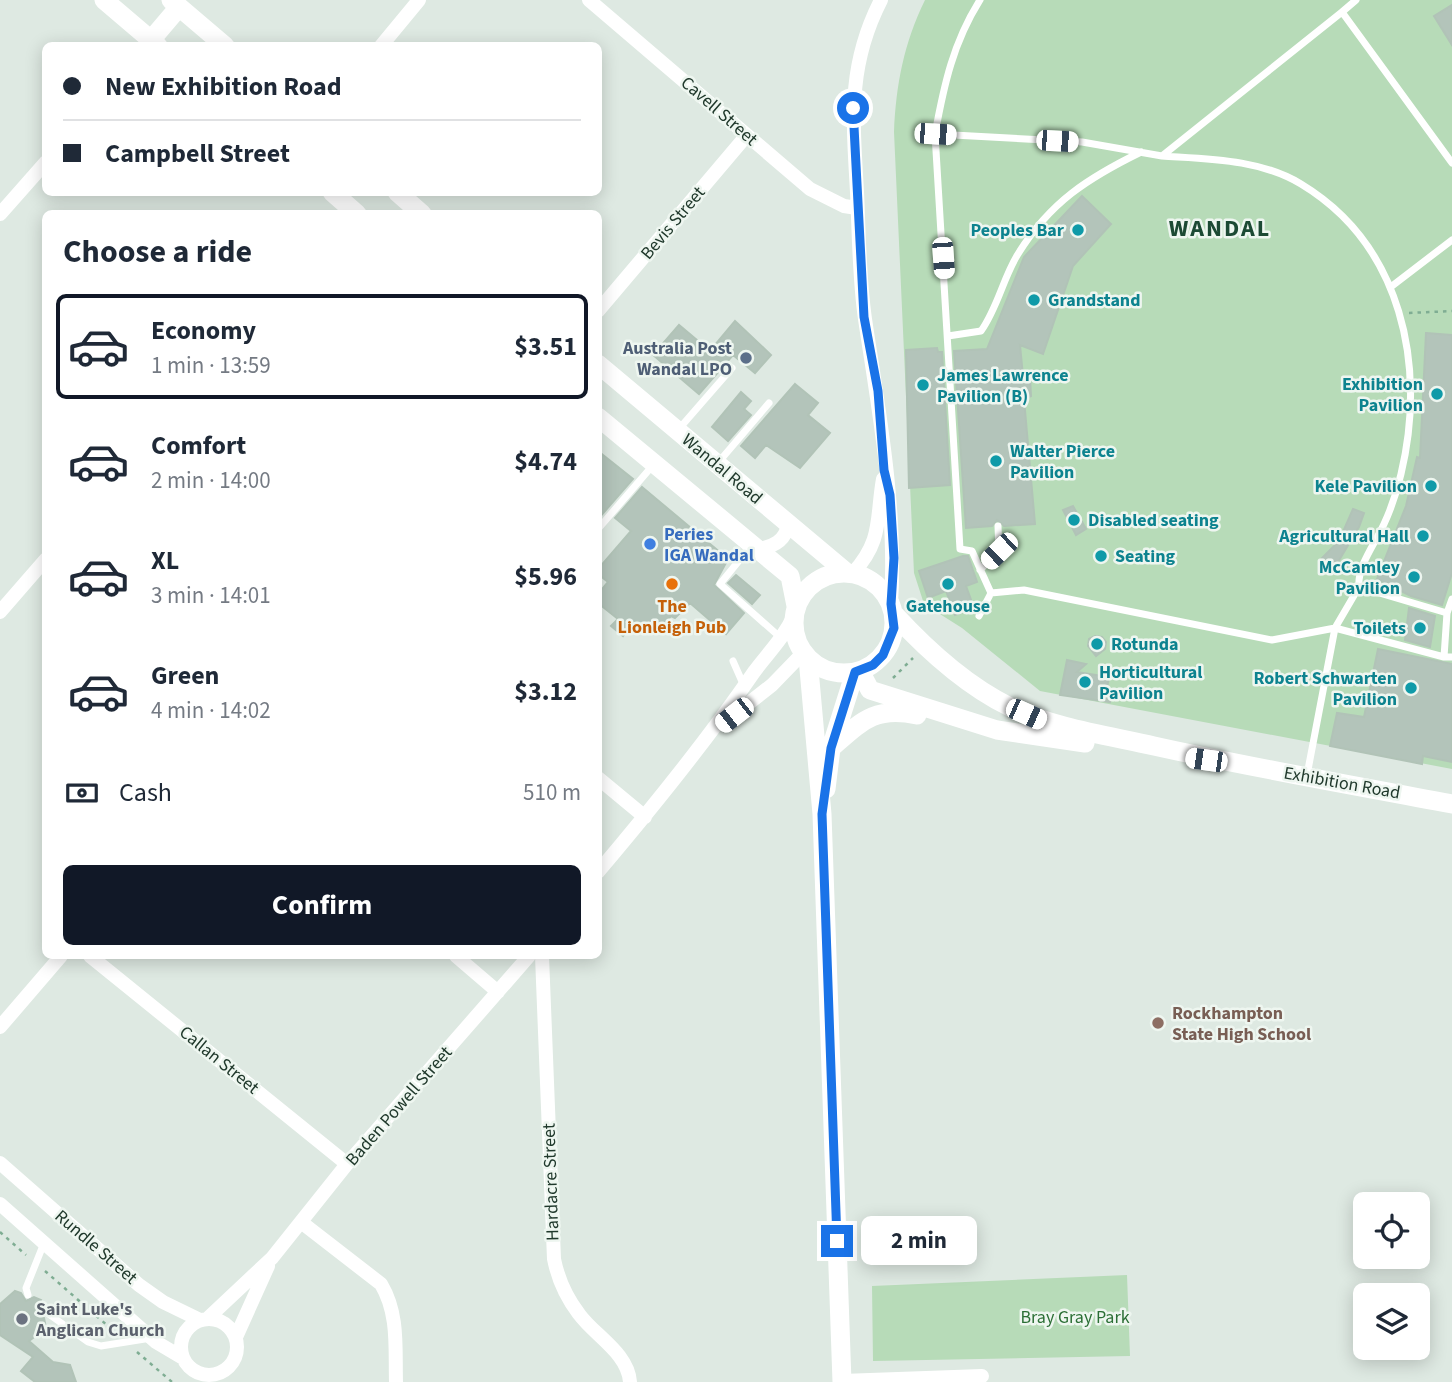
<!DOCTYPE html>
<html lang="en">
<head>
<meta charset="utf-8">
<style>
  body { margin:0; font-family:"Source Sans 3",sans-serif; background:#f2f2f3; color:#1f2937; height:100vh; display:flex; flex-direction:column; font-size:26px; white-space:nowrap }
  * { box-sizing:border-box; margin:0 }
  p { font-size:23px; color:#747a83 }
  .icon { flex:none; width:38px; height:38px; fill:none; stroke:currentColor; stroke-width:2; stroke-linecap:round; stroke-linejoin:round }
  .map { position:relative; flex:1; overflow:hidden }
  .panel { position:absolute; left:42px; top:210px; width:560px; height:749px; display:flex; flex-direction:column; background:#fff; border-radius:10px; box-shadow:0 4px 18px #0003 }
  .panel>* { flex:none }
  .hud { position:absolute; left:42px; top:42px; width:560px; height:154px; border-radius:10px; box-shadow:0 4px 18px #0003; display:grid; align-content:center; height:154px; padding:0 21px; background:#fff }
  .fabs { position:absolute; left:1353px; top:1192px; display:grid; gap:14px }
  .fabs a { display:grid; place-items:center; width:77px; height:77px; border-radius:10px; background:#fff; box-shadow:0 4px 18px #0003; font-size:35px }
  .end { position:absolute; width:32px; height:32px; margin:-16px; border:9px solid #1a73e8; background:#fff; box-shadow:0 0 0 4px #fff }
  .from { border-radius:50% }
  .bubble { position:absolute; height:49px; border-radius:10px; background:#fff; box-shadow:0 4px 18px #0003; font-size:23px; font-weight:700; line-height:49px; text-align:center }
  .car { position:absolute; width:21px; height:42px; margin:-21px -10px; border-radius:9px; box-shadow:0 0 5px 2px #0007; background:linear-gradient(#fff 24%,#345 0 40%,#fff 0 76%,#345 0 86%,#fff 0) }
  .hud b { display:flex; align-items:center; gap:24px; height:66px; font-size:26px }
  .hud b+b { border-top:2px solid #e0e1e3 }
  .hud i { width:18px; height:18px; background:#1f2937 }
  ul { padding:0; list-style:none }
  li { display:flex; align-items:center; gap:21px; height:105px; margin:0 14px 10px; padding:0 7px; border:4px solid transparent; border-radius:10px }
  li div { flex:1 }
  li b { display:block; font-size:26px }
  li em { font-style:normal; font-weight:700 }
  li.current { border-color:#111827 }
  li>.icon { width:63px; height:63px; stroke-width:1.5 }
  h2 { padding:0 21px; font-size:32px; line-height:84px }
  .pay { display:flex; align-items:center; gap:18px; height:77px; padding:0 21px; font-size:26px }
  .pay p { margin-inline-start:auto }
  .button { display:flex; gap:14px; margin-top:auto; padding:14px 21px }
  .button a { flex:1; height:80px; border-radius:10px; background:#111827; color:#fff; font-size:28px; font-weight:700; line-height:80px; text-align:center }
  .map>svg:first-child { display:block }
  .green { fill:#b7dbb8 }
  .building { fill:#b3c4ba; stroke:#b1c3b7; stroke-width:2 }
  .lines { fill:none; stroke-linecap:round; stroke-linejoin:round }
  .path { stroke:#7fad93; stroke-width:2.5; stroke-dasharray:3.5 5; stroke-linecap:butt }
  .lane { stroke:#fff; stroke-width:7 }
  .street { stroke:#fff; stroke-width:14 }
  .secondary { stroke:#fff; stroke-width:19 }
  .route { stroke:#1a73e8; stroke-width:9 }
  .culture-dot { fill:#0f9aa8; stroke:#eef6f0; stroke-width:2.5 }
  .service-dot { fill:#5c6f8a; stroke:#eef6f0; stroke-width:2.5 }
  .shop-dot { fill:#3f7fe0; stroke:#eef6f0; stroke-width:2.5 }
  .food-dot { fill:#e8710a; stroke:#eef6f0; stroke-width:2.5 }
  .education-dot { fill:#8d6e63; stroke:#eef6f0; stroke-width:2.5 }
  .worship-dot { fill:#6b7280; stroke:#eef6f0; stroke-width:2.5 }
  .labels { text-anchor:middle; dominant-baseline:central; stroke-width:5; stroke-linejoin:round; paint-order:stroke }
  .street-label { font-size:18px; fill:#20392c; stroke:#eef6f0 }
  .culture-label { font-size:18px; font-weight:bold; fill:#0d838f; stroke:#eef6f0; text-anchor:end }
  .service-label { font-size:18px; font-weight:bold; fill:#4e5e75; stroke:#eef6f0; text-anchor:end }
  .shop-label { font-size:18px; font-weight:bold; fill:#366cbe; stroke:#eef6f0; text-anchor:start }
  .food-label { font-size:18px; font-weight:bold; fill:#c56008; stroke:#eef6f0 }
  .education-label { font-size:18px; font-weight:bold; fill:#785e54; stroke:#eef6f0; text-anchor:start }
  .worship-label { font-size:18px; font-weight:bold; fill:#5b616d; stroke:#eef6f0; text-anchor:start }
  .park-label { font-size:18px; fill:#2b6f35; stroke:#eef6f0 }
  .district-label { font-size:24px; font-weight:bold; letter-spacing:2px; fill:#1c4a34; stroke:#eef6f0 }
</style>
</head>
<body>
<div class="map">
<svg width="1452" height="1382" viewBox="0 0 1452 1382">
  <rect width="100%" height="100%" fill="#dee9e2"/>
  <!-- green -->
  <path class="green" d="M 925,0 L 1452,0 L 1452,769 L 1040,691 L 962,628 L 924,604 L 914,573 L 894,132 C 896,84 904,43 925,0 Z
    M 1127,1275 L 1130,1356 L 873,1361 L 872,1286 Z"/>
  <!-- building -->
  <path class="building" d="M 1452,5 L 1452,45 L 1434,16 Z
    M 1082,196 L 1111,224 L 1073,266 L 1043,354 L 1020,345 L 1023,376 L 1030,376 L 1031,396 L 1024,399 L 1035,524 L 1004,526 L 997,520 L 992,526 L 966,528 L 954,351 L 987,349 L 1024,257 Z
    M 735,321 L 771,355 L 755,373 L 733,355 L 699,394 L 653,355 L 679,325 L 710,351 Z
    M 1426,333 L 1452,335 L 1452,573 L 1442,605 L 1411,596 L 1377,579 L 1406,506 L 1417,457 L 1420,458 Z
    M 937,348 L 938,352 L 942,352 L 950,485 L 909,488 L 906,350 Z
    M 795,384 L 818,403 L 808,415 L 830,433 L 800,468 L 766,445 L 755,458 L 741,446 Z
    M 741,392 L 751,401 L 744,409 L 751,415 L 728,441 L 712,427 Z
    M 598,451 L 633,479 L 598,519 Z
    M 642,487 L 728,559 L 714,585 L 744,613 L 726,634 L 690,603 L 675,618 L 671,616 L 666,622 L 642,627 L 635,621 L 623,636 L 611,626 L 618,619 L 598,603 L 598,594 L 608,582 L 598,574 L 598,569 L 631,531 L 615,518 Z
    M 1073,506 L 1086,529 L 1076,535 L 1063,510 Z
    M 1353,509 L 1364,513 L 1359,527 L 1338,562 L 1328,568 L 1321,559 L 1339,541 Z
    M 963,556 L 968,556 L 977,582 L 966,586 L 974,608 L 955,615 L 946,591 L 928,598 L 919,571 Z
    M 736,575 L 760,595 L 752,604 L 728,583 Z
    M 1409,608 L 1435,616 L 1430,647 L 1405,640 Z
    M 1095,636 L 1102,637 L 1106,642 L 1105,649 L 1096,656 L 1088,646 L 1089,639 Z
    M 1378,649 L 1452,664 L 1452,762 L 1423,756 L 1422,764 L 1330,746 L 1337,713 L 1364,717 Z
    M 1067,660 L 1086,664 L 1077,672 L 1109,677 L 1107,688 L 1112,689 L 1110,702 L 1060,695 Z
    M 15,1291 L 21,1293 L 26,1301 L 34,1297 L 41,1300 L 37,1310 L 44,1318 L 46,1328 L 29,1341 L 53,1362 L 70,1365 L 76,1382 L 35,1382 L 21,1371 L 33,1357 L 0,1335 L 0,1304 Z"/>
  <g class="lines">
    <!-- path -->
    <path class="path" d="M 1409,313 L 1452,311
      M 893,678 L 913,658
      M 0,1232 L 26,1255
      M 45,1271 L 116,1333
      M 137,1352 L 172,1382"/>
    <!-- lane -->
    <path class="lane" d="M 1342,12 L 1356,0
      M 935,134 L 1082,142 L 1162,156
      M 1392,286 L 1452,240
      M 948,336 L 981,331 C 998,307 1003,278 1018,254 C 1050,202 1088,178 1141,152
      M 678,430 L 732,368
      M 717,464 L 769,403
      M 598,529 L 654,464
      M 751,546 L 720,584 L 781,638
      M 980,570 L 999,551 L 998,526
      M 1359,587 C 1357,566 1375,544 1384,524 C 1391,509 1397,491 1401,474 C 1427,366 1402,245 1301,184 C 1260,159 1208,159 1162,156 L 1342,12 L 1452,163
      M 991,593 L 1024,590 L 1272,640 L 1335,628 L 1307,775
      M 1447,613 L 1452,599
      M 979,616 L 991,593 L 972,551 L 960,549 L 935,134 C 944,85 953,43 980,0
      M 1444,657 L 1447,613 L 1359,587 L 1335,628 L 1444,657 L 1452,657
      M 733,661 L 744,686
      M 28,1295 L 26,1288 L 44,1243
      M 43,1310 L 88,1342 L 101,1346 L 151,1338"/>
    <!-- street -->
    <path class="street" d="M 589,0 L 810,189 L 844,206 L 857,208
      M 881,0 C 847,66 853,120 857,192 C 859,234 859,277 865,319 C 879,413 897,508 891,604
      M 381,46 L 419,0
      M 0,214 L 46,162
      M 598,311 L 747,135
      M 758,549 C 773,547 785,541 788,525
      M 853,573 C 883,540 876,519 883,479
      M 0,612 L 46,559
      M 726,721 L 772,685 L 803,653
      M 598,778 L 645,817
      M 598,872 C 653,807 706,742 754,672 C 768,653 784,638 794,615
      M 90,956 L 347,1164
      M 456,956 L 498,992
      M 542,956 L 554,1259 C 558,1279 566,1297 579,1314 C 595,1336 628,1353 630,1382
      M 0,1027 L 61,956
      M 0,1163 L 139,1285 L 163,1302 L 200,1320
      M 0,1204 L 156,1342 L 183,1358
      M 301,1222 L 381,1284 C 399,1314 395,1348 396,1382
      M181 1347a28 28 0 1 1 56 0a28 28 0 1 1-56 0Z
      M 207,1319 L 272,1258 L 347,1164 L 529,956
      M 236,1337 L 268,1266
      M 842,1381 L 982,1376"/>
    <!-- secondary -->
    <path class="secondary" d="M 104,0 L 158,46
      M 171,0 L 225,46
      M 151,40 L 179,7
      M 332,192 L 357,214
      M 397,192 L 422,214
      M 598,364 L 846,572
      M 598,417 L 790,576 L 796,606
      M794 623a50 50 0 1 1 100 0a50 50 0 1 1-100 0Z
      M 894,614 C 927,650 965,685 1010,707 C 1055,728 1105,735 1154,746 C 1253,768 1352,785 1452,804
      M 808,658 L 822,814 L 842,1382
      M 860,671 L 870,690 L 997,730 L 1085,743
      M 831,748 C 861,722 874,706 917,715
      M 826,789 L 831,748 L 855,672"/>
  </g>
  <g class="lines">
    <!-- route -->
    <path class="route" d="M 837,1241 L 822,814 L 831,748 L 855,672 L 873,665 L 883,655 L 894,628 L 891,604 L 894,558 L 890,495 L 884,470 L 878,391 L 864,317 L 853,108"/>
  </g>
  <!-- markers -->
  <g class="culture-dot">
    <circle cx="1078" cy="230" r="7"/>
    <circle cx="1034" cy="300" r="7"/>
    <circle cx="923" cy="385" r="7"/>
    <circle cx="1437" cy="394" r="7"/>
    <circle cx="996" cy="461" r="7"/>
    <circle cx="1431" cy="486" r="7"/>
    <circle cx="1074" cy="520" r="7"/>
    <circle cx="1423" cy="536" r="7"/>
    <circle cx="1101" cy="556" r="7"/>
    <circle cx="1414" cy="577" r="7"/>
    <circle cx="948" cy="584" r="7"/>
    <circle cx="1420" cy="628" r="7"/>
    <circle cx="1097" cy="644" r="7"/>
    <circle cx="1085" cy="682" r="7"/>
    <circle cx="1411" cy="688" r="7"/>
  </g>
  <circle class="service-dot" cx="746" cy="358" r="7"/>
  <circle class="shop-dot" cx="650" cy="544" r="7"/>
  <circle class="food-dot" cx="672" cy="584" r="7"/>
  <circle class="education-dot" cx="1158" cy="1023" r="7"/>
  <circle class="worship-dot" cx="22" cy="1319" r="7"/>
  <g class="labels">
    <!-- street labels -->
    <g class="street-label">
      <text transform="translate(719 111) rotate(41)">Cavell Street</text>
      <text transform="translate(673 223) rotate(-50)">Bevis Street</text>
      <text transform="translate(722 469) rotate(40)">Wandal Road</text>
      <text transform="translate(1342 783) rotate(10)">Exhibition Road</text>
      <text transform="translate(219 1060) rotate(39)">Callan Street</text>
      <text transform="translate(399 1106) rotate(-49)">Baden Powell Street</text>
      <text transform="translate(551 1182) rotate(-92)">Hardacre Street</text>
      <text transform="translate(96 1247) rotate(41)">Rundle Street</text>
    </g>
    <!-- culture labels -->
    <g class="culture-label">
      <text x="1064" y="230">Peoples Bar</text>
      <text x="1048" y="300" text-anchor="start">Grandstand</text>
      <text x="937" y="375" text-anchor="start">James Lawrence<tspan x="937" dy="21">Pavilion (B)</tspan></text>
      <text x="1423" y="384">Exhibition<tspan x="1423" dy="21">Pavilion</tspan></text>
      <text x="1010" y="451" text-anchor="start">Walter Pierce<tspan x="1010" dy="21">Pavilion</tspan></text>
      <text x="1417" y="486">Kele Pavilion</text>
      <text x="1088" y="520" text-anchor="start">Disabled seating</text>
      <text x="1409" y="536">Agricultural Hall</text>
      <text x="1115" y="556" text-anchor="start">Seating</text>
      <text x="1400" y="567">McCamley<tspan x="1400" dy="21">Pavilion</tspan></text>
      <text x="948" y="606" text-anchor="middle">Gatehouse</text>
      <text x="1406" y="628">Toilets</text>
      <text x="1111" y="644" text-anchor="start">Rotunda</text>
      <text x="1099" y="672" text-anchor="start">Horticultural<tspan x="1099" dy="21">Pavilion</tspan></text>
      <text x="1397" y="678">Robert Schwarten<tspan x="1397" dy="21">Pavilion</tspan></text>
    </g>
    <!-- service labels -->
    <g class="service-label">
      <text x="732" y="348">Australia Post<tspan x="732" dy="21">Wandal LPO</tspan></text>
    </g>
    <!-- shop labels -->
    <g class="shop-label">
      <text x="664" y="534">Peries<tspan x="664" dy="21">IGA Wandal</tspan></text>
    </g>
    <!-- food labels -->
    <g class="food-label">
      <text x="672" y="606">The<tspan x="672" dy="21">Lionleigh Pub</tspan></text>
    </g>
    <!-- education labels -->
    <g class="education-label">
      <text x="1172" y="1013">Rockhampton<tspan x="1172" dy="21">State High School</tspan></text>
    </g>
    <!-- worship labels -->
    <g class="worship-label">
      <text x="36" y="1309">Saint Luke's<tspan x="36" dy="21">Anglican Church</tspan></text>
    </g>
    <!-- park labels -->
    <g class="park-label">
      <text x="1075" y="1317">Bray Gray Park</text>
    </g>
    <!-- district labels -->
    <g class="district-label">
      <text x="1220" y="228">WANDAL</text>
    </g>
  </g>
</svg>
<div class="fabs">
<a><svg class="icon" aria-label="locate" viewBox="0 0 24 24"><circle cx="12" cy="12" r="6"/><path d="M12 2v4M12 18v4M2 12h4M18 12h4"/></svg></a>
<a><svg class="icon" aria-label="layers" viewBox="0 0 24 24"><path d="M12 4l9 5-9 5-9-5zM3 14l9 5 9-5"/></svg></a>
</div>
<i class="end from" style="left:853px;top:108px"></i>
<i class="end" style="left:837px;top:1241px"></i>
<div class="bubble" style="left:861px;top:1216px;width:116px">2 min</div>
<i class="car" style="left:935px;top:134px;rotate:93deg"></i>
<i class="car" style="left:1057px;top:141px;rotate:93deg"></i>
<i class="car" style="left:943px;top:258px;rotate:176deg"></i>
<i class="car" style="left:999px;top:551px;rotate:226deg"></i>
<i class="car" style="left:1026px;top:714px;rotate:114deg"></i>
<i class="car" style="left:734px;top:715px;rotate:232deg"></i>
<i class="car" style="left:1206px;top:760px;rotate:278deg"></i>
<div class="hud">
<b><i class="from"></i>New Exhibition Road</b>
<b><i></i>Campbell Street</b>
</div>
<section class="panel">
<h2>Choose a ride</h2>
<ul>
<li class="current"><svg class="icon" aria-label="car" viewBox="0 0 24 24"><path d="M5 17H2v-5l4-1 3-4h7l3 4 3 1v5h-3M9 17h6M6 11h13"/><circle cx="7" cy="17" r="2"/><circle cx="17" cy="17" r="2"/></svg><div><b>Economy</b><p>1 min · 13:59</p></div><em>$3.51</em></li>
<li><svg class="icon" aria-label="car" viewBox="0 0 24 24"><path d="M5 17H2v-5l4-1 3-4h7l3 4 3 1v5h-3M9 17h6M6 11h13"/><circle cx="7" cy="17" r="2"/><circle cx="17" cy="17" r="2"/></svg><div><b>Comfort</b><p>2 min · 14:00</p></div><em>$4.74</em></li>
<li><svg class="icon" aria-label="car" viewBox="0 0 24 24"><path d="M5 17H2v-5l4-1 3-4h7l3 4 3 1v5h-3M9 17h6M6 11h13"/><circle cx="7" cy="17" r="2"/><circle cx="17" cy="17" r="2"/></svg><div><b>XL</b><p>3 min · 14:01</p></div><em>$5.96</em></li>
<li><svg class="icon" aria-label="car" viewBox="0 0 24 24"><path d="M5 17H2v-5l4-1 3-4h7l3 4 3 1v5h-3M9 17h6M6 11h13"/><circle cx="7" cy="17" r="2"/><circle cx="17" cy="17" r="2"/></svg><div><b>Green</b><p>4 min · 14:02</p></div><em>$3.12</em></li>
</ul>
<div class="pay"><svg class="icon" aria-label="cash" viewBox="0 0 24 24"><path d="M3 7h18v10H3z"/><circle cx="12" cy="12" r="2"/></svg>Cash<p>510 m</p></div>
<div class="button"><a>Confirm</a></div>
</section>
</div>
</body>
</html>
